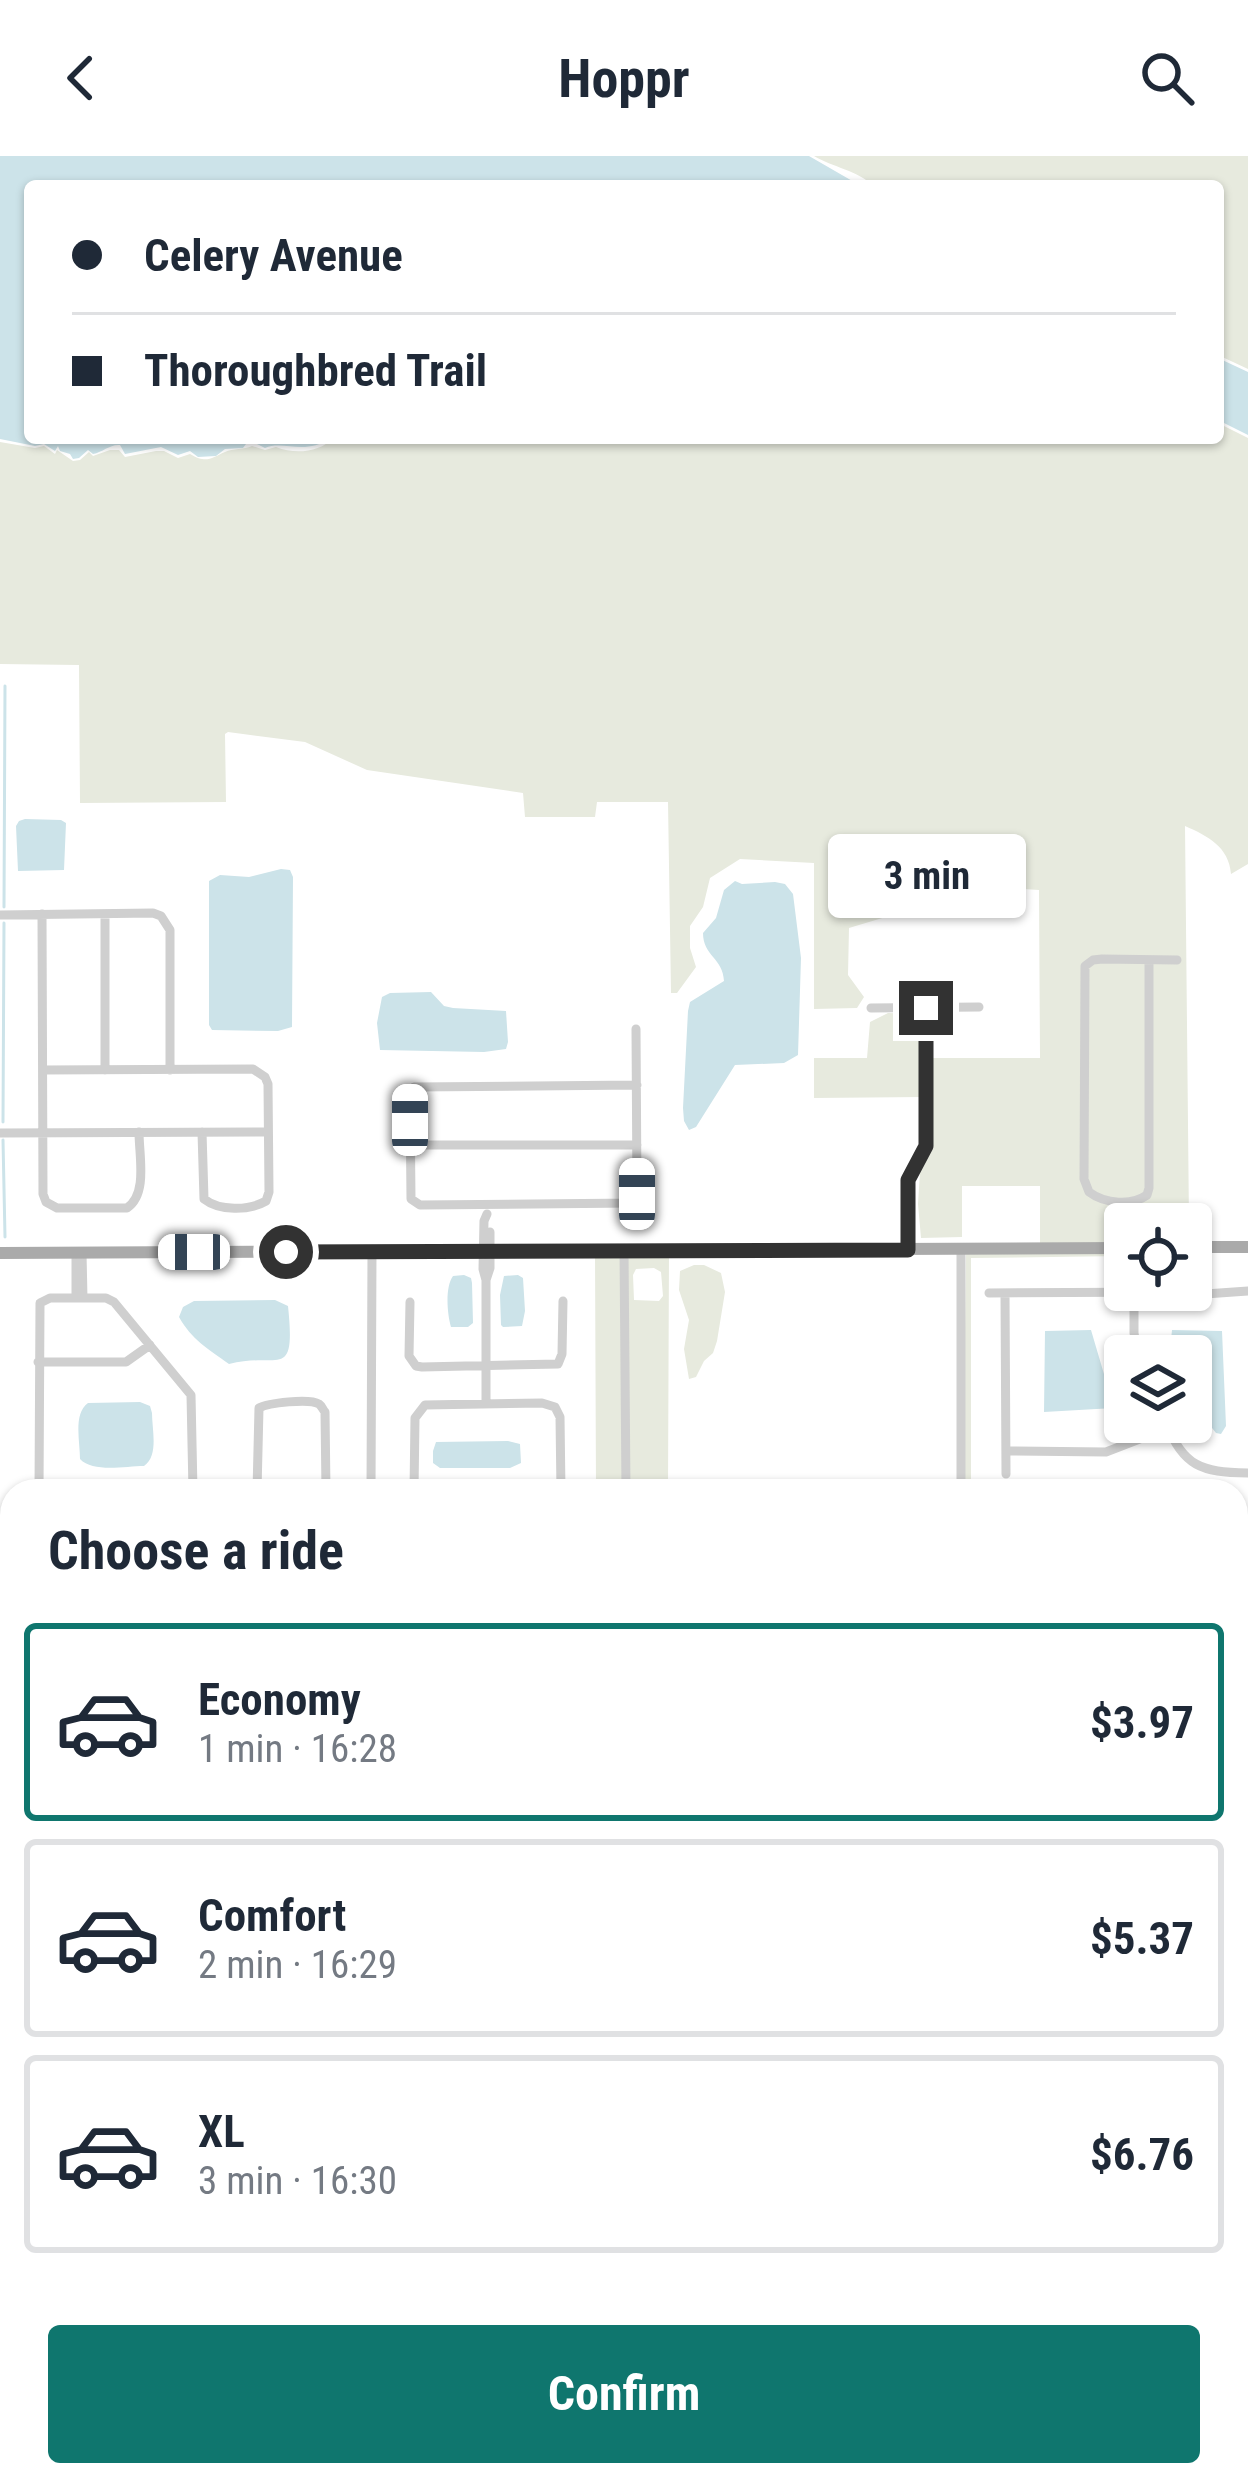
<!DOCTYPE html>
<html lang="en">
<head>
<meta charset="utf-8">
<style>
  body { margin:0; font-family:"Roboto Condensed",sans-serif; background:#f6f6f7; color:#1f2937; height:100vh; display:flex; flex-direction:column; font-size:45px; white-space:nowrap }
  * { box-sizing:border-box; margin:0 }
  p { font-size:39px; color:#747a83 }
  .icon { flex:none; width:66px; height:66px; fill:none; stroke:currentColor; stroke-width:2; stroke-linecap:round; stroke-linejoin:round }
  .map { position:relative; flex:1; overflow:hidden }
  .side { position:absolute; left:0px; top:1323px; width:1248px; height:1008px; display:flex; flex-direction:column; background:#fff; border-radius:36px 36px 0 0; box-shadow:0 3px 9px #0004 }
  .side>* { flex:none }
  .hud { position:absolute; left:24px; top:24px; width:1200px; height:264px; border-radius:12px; box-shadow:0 3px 9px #0004; display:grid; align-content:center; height:264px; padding:0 48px; background:#fff }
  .buttons { position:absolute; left:1104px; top:1047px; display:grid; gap:24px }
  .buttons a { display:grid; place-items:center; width:108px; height:108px; border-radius:12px; background:#fff; box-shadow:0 3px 9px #0004; font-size:60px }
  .end { position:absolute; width:54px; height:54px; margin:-27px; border:15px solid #323232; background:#fff; box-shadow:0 0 0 6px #fff }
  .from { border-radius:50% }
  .bubble { position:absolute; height:84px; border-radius:12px; background:#fff; box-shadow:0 3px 9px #0004; font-size:39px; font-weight:700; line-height:84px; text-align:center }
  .car { position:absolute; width:36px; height:72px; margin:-36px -18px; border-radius:15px; box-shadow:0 0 9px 3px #0007; background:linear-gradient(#fff 24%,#345 0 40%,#fff 0 76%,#345 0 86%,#fff 0) }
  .hud b { display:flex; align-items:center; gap:42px; height:114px; font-size:45px }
  .hud b+b { border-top:3px solid #e0e1e3 }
  .hud i { width:30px; height:30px; background:#1f2937 }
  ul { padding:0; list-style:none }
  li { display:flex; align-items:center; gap:36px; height:198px; margin:0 24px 18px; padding:0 24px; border:6px solid #e0e1e3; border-radius:12px }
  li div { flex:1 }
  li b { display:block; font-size:45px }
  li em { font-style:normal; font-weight:700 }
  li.selected { border-color:#0f766e }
  li>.icon { width:108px; height:108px; stroke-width:1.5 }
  h2 { padding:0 48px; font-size:54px; line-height:144px }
  .button { display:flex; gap:24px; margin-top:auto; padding:24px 48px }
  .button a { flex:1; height:138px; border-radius:12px; background:#0f766e; color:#fff; font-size:48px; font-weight:700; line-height:138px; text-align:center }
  header { display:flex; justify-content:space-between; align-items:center; height:156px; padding:0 48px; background:#fff; font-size:54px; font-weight:700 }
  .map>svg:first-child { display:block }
  .green { fill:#e7eade; fill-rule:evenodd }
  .water { fill:#cce3e9 }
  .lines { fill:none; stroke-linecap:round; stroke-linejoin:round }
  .stream { stroke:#cce3e9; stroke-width:3 }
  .minor { stroke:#cfcfcf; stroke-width:9 }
  .major { stroke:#aaa; stroke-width:12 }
  .route { stroke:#323232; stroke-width:15 }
</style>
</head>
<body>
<header><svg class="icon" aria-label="back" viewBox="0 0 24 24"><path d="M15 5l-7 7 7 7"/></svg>Hoppr<svg class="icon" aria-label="search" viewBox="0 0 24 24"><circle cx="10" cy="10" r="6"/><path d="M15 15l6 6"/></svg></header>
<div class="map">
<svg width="1248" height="2331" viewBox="0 0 1248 2331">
  <rect width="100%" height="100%" fill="#fff"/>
  <!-- green -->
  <path class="green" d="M 814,0 L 1248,0 L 1248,213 L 1218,199 L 1218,30 L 873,30 C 859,15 832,11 814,0 Z
    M 1218,267 L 1248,282 L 1248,708 L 1231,718 C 1229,691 1208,680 1185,670 L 1189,1068 L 1125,1068 L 1125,1089 L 1040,1089 L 1040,1030 L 962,1030 L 962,1081 L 921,1082 L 918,1048 L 920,1016 L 928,990 L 928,902 L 1040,902 L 1039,734 L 924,727 L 896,737 L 889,760 L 849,772 L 848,819 L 864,841 L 857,852 L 814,853 L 814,707 L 740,703 L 710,722 L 703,751 L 690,770 L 690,792 L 696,811 L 677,837 L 671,837 L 668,646 L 597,646 L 595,661 L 525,661 L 523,637 L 367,614 L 305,586 L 228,576 L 225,578 L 226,646 L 80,647 L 79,509 L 0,508 L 0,286 L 35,292 L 44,290 L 55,298 L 57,294 L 73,305 L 80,304 L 89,296 L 93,300 L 110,294 L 119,294 L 125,301 L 156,295 L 164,295 L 178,302 L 190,298 C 207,308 211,302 225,296 C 233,292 244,294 252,290 L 265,294 L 276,291 C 296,299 319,296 334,282 L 1218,282 Z
    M 888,857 L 923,858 L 923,941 L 814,942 L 814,902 L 867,902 L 870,866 Z
    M 966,1095 L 1125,1095 L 1124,1100 L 971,1102 L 971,1333 L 978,1335 L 963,1335 Z
    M 595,1097 L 621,1097 L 623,1335 L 596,1335 Z
    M 626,1097 L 669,1097 L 668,1335 L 628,1335 ZM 654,1112 L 661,1116 L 663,1140 L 659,1145 L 634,1144 L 633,1119 L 636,1113 Z
    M 694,1109 L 704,1109 L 721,1117 L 725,1136 L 717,1185 L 713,1197 L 704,1205 L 696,1221 L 689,1223 L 684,1193 L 689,1164 L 679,1134 L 680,1115 Z"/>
  <!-- water -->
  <path class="water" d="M 0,0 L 809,0 L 861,30 L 30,30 L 30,282 L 330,282 C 306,300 283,284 265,292 L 249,284 L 243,292 L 225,293 L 216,300 L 198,301 L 190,295 L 178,299 L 161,291 L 125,298 L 120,289 C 110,288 103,296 93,298 L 88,294 L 79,302 L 73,303 L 70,298 L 60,295 L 58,290 L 55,295 L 44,288 L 35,290 L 0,283 Z
    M 1218,202 L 1248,216 L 1248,279 L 1218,264 Z
    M 25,663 L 61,664 L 66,667 L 64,714 L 18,715 L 16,670 L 19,665 Z
    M 281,713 L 290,714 L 293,721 L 292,871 L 278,875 L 212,874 L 209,869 L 209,725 L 220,719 L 249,721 Z
    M 735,725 L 742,728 L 775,726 L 785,728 L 793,738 L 801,802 L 798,899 L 784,907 L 735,909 L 696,971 L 689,974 L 684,965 L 683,952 L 688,855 L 690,846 L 724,825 C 723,802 703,800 703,777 L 716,762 L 724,734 Z
    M 431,836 L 444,850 L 453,852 L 506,855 L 508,886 L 506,893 L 484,896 L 380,894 L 377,867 L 382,841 L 390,837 Z
    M 464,1119 L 471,1122 L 472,1127 L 473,1167 L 468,1171 L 451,1171 C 447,1157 445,1131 453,1120 Z
    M 504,1120 L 518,1119 L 523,1122 L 525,1155 L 522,1170 L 503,1171 L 501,1169 L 500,1139 Z
    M 275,1144 L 288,1150 C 296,1227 279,1195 229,1208 C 208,1193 192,1184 179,1161 L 183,1151 L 194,1145 Z
    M 1091,1174 L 1114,1252 L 1044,1256 L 1045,1175 Z
    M 1172,1174 L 1222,1175 L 1226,1270 L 1221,1278 L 1216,1277 C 1198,1254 1191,1229 1191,1200 L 1178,1200 L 1171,1184 Z
    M 140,1246 L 150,1250 L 152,1257 C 152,1274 159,1300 144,1310 C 125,1310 93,1317 80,1303 C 80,1285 73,1258 88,1247 Z
    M 508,1285 L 520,1288 L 521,1307 L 510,1312 L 440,1312 L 433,1307 L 433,1295 L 436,1286 Z
    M 12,1430 L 12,1976 L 0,1977 L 0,1431 Z"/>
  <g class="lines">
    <!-- stream -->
    <path class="stream" d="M 4,751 L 5,530
      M 3,966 L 4,767
      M 3,984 L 5,1081
      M 133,2319 L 172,2331
      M 36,2331 L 64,2319"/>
    <!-- minor -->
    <path class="minor" d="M 42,758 L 43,1038 L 46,1046 L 57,1052 L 127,1052 C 148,1038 139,1000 139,976
      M 105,758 L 105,914
      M 0,759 L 153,757 L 161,760 L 170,774 L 170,914
      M 1149,804 L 1149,1032 L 1147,1039 C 1132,1050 1105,1048 1089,1036 L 1084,1023 L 1085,810 L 1093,804 L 1102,803 L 1177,804
      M 871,852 L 979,851
      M 636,873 L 637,1038 L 633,1047 L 420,1049 L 411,1043 L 410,940 L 414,931 L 637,929
      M 43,914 L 253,913 L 265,921 L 268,928 L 269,1036 L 266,1045 C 249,1055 219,1055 204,1043 L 202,976
      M 0,977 L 268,976
      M 410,989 L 637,989
      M 1130,1050 L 1136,1053 L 1137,1068
      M 1126,1068 L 1127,1054 L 1130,1046
      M 624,1094 L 626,1335
      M 907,1094 L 908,1023 L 925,990 L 926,852
      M 76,1097 L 76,1142
      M 82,1097 L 83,1142
      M 486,1124 L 490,1112 L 490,1076
      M 1134,1134 L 1134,1177 L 1138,1200
      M 989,1137 L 1173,1136 L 1191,1139 L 1248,1135
      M 1005,1137 L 1006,1318
      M 410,1146 L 409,1200 L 416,1210 L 422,1211 L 558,1208 L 562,1198 L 563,1145
      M 38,1206 L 126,1206 L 150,1189
      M 486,1247 L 486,1124 L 483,1113 L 484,1065 L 487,1058
      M 1165,1266 C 1185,1311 1200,1316 1248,1317
      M 1006,1295 L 1106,1296 L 1168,1272
      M 39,1335 L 40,1147 L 50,1142 L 106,1142 L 114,1146 L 191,1239 L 193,1335
      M 257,1335 L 259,1252 C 268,1247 309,1242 319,1248 C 322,1250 323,1254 325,1256 L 326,1335
      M 371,1335 L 372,1095
      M 414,1335 L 415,1262 L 425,1249 L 542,1247 L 555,1251 L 560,1261 L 561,1335
      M 961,1335 L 961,1093
      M 1236,1431 L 1248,1431
      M 1236,1492 L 1248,1492
      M 1236,1562 L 1248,1562
      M 1236,1632 L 1248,1632
      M 1236,1680 L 1248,1680
      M 1236,1824 L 1248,1825
      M 1236,1900 L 1248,1900
      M 1236,1969 L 1248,1969
      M 1236,2117 L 1248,2117
      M 0,2304 L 12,2304
      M 316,2319 L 328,2331"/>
    <!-- major -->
    <path class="major" d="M 1191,1091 L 1248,1091
      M 0,1097 L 1125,1092
      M 1236,2271 L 1248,2271
      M 0,2276 L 12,2276
      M 1236,2280 L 1248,2280
      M 0,2286 L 12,2286"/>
  </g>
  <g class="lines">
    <!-- route -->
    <path class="route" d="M 286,1096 L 908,1094 L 908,1024 L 926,990 L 926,852"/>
  </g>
</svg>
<div class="buttons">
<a><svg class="icon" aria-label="locate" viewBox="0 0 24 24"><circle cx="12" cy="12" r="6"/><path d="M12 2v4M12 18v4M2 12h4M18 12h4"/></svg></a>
<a><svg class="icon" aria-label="layers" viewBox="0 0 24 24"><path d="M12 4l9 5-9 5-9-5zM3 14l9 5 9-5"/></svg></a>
</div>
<i class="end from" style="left:286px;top:1096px"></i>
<i class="end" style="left:926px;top:852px"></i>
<div class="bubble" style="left:828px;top:678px;width:198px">3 min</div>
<i class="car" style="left:410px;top:964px;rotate:0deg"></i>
<i class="car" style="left:637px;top:1038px;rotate:0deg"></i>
<i class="car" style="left:194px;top:1096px;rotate:270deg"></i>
<div class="hud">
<b><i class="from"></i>Celery Avenue</b>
<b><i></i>Thoroughbred Trail</b>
</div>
<section class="side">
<h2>Choose a ride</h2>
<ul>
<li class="selected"><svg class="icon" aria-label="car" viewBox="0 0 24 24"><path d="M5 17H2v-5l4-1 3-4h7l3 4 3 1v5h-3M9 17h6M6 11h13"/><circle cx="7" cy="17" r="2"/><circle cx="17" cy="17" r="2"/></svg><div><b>Economy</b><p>1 min · 16:28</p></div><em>$3.97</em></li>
<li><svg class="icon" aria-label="car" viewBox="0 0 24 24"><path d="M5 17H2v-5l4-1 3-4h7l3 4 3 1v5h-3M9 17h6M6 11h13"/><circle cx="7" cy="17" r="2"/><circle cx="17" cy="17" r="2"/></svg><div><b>Comfort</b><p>2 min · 16:29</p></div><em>$5.37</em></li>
<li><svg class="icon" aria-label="car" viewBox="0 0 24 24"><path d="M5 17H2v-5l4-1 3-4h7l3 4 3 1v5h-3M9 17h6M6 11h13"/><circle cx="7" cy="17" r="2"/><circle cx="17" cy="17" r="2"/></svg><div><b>XL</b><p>3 min · 16:30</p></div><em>$6.76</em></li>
</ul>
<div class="button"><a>Confirm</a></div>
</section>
</div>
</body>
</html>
